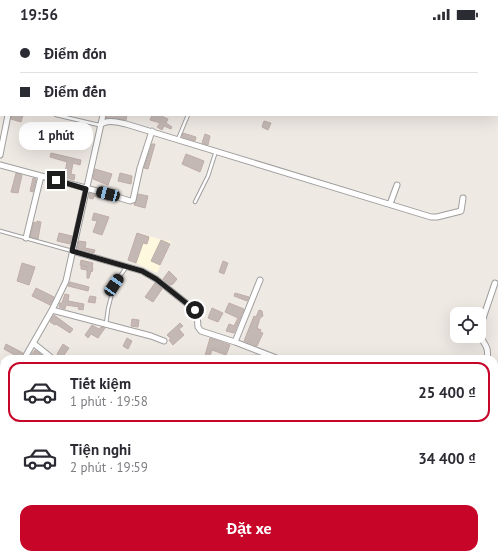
<!DOCTYPE html>
<html lang="vi">
<head>
<meta charset="utf-8">
<style>
  body { margin:0; font-family:"PT Sans",sans-serif; background:#f2f2f3; color:#2b2b33; height:100vh; display:flex; flex-direction:column; font-size:15px; white-space:nowrap }
  * { box-sizing:border-box; margin:0 }
  p { font-size:13px; color:#7c7c81 }
  .icon { flex:none; width:22px; height:22px; fill:none; stroke:currentColor; stroke-width:2; stroke-linecap:round; stroke-linejoin:round }
  .map { position:relative; flex:1; overflow:hidden }
  .drawer { position:absolute; left:0px; top:327px; width:498px; height:204px; display:flex; flex-direction:column; background:#fff; border-radius:12px 12px 0 0; box-shadow:0 4px 16px #0002 }
  .drawer>* { flex:none }
  .top-card { position:absolute; left:0px; top:0px; width:498px; height:88px; box-shadow:0 4px 16px #0002; display:grid; align-content:center; height:88px; padding:0 20px; background:#fff }
  .tools { position:absolute; left:450px; top:279px; display:grid; gap:8px }
  .tools a { display:grid; place-items:center; width:36px; height:36px; border-radius:8px; background:#fff; box-shadow:0 4px 16px #0002; font-size:20px }
  .end { position:absolute; width:18px; height:18px; margin:-9px; border:5px solid #1e1e1e; background:#fff; box-shadow:0 0 0 2px #fff }
  .from { border-radius:50% }
  .bubble { position:absolute; height:28px; border-radius:12px; background:#fff; box-shadow:0 4px 16px #0002; font-size:13px; font-weight:700; line-height:28px; text-align:center }
  .car { position:absolute; width:12px; height:24px; margin:-12px -6px; border-radius:5px; box-shadow:0 0 3px 1px #0007; background:linear-gradient(#222 24%,#8ab4d8 0 40%,#222 0 76%,#8ab4d8 0 86%,#222 0) }
  .top-card b { display:flex; align-items:center; gap:14px; height:38px; font-size:15px }
  .top-card b+b { border-top:1px solid #e1e1e2 }
  .top-card i { width:10px; height:10px; background:#2b2b33 }
  ul { padding:7px 0 0; list-style:none }
  li { display:flex; align-items:center; gap:12px; height:60px; margin:0 8px 6px; padding:0 12px; border:2px solid transparent; border-radius:12px }
  li div { flex:1 }
  li b { display:block; font-size:15px }
  li em { font-style:normal; font-weight:700 }
  li.active { border-color:#c70528 }
  li>.icon { width:36px; height:36px; stroke-width:1.5 }
  .cta { display:flex; gap:8px; margin-top:auto; padding:8px 20px }
  .cta a { flex:1; height:46px; border-radius:12px; background:#c70528; color:#fff; font-size:16px; font-weight:700; line-height:46px; text-align:center }
  .status { display:flex; justify-content:space-between; align-items:center; height:28px; padding:0 20px; background:#fff; direction:ltr }
  .status svg { height:11px; fill:currentColor }
  .map>svg:first-child { display:block }
  .education { fill:#fef8de }
  .building { fill:#c3b8b4; stroke:#c0ada7 }
  .lines { fill:none; stroke-linecap:round; stroke-linejoin:round }
  .service-casing { stroke:#9f9f9f; stroke-width:4.5 }
  .minor-casing { stroke:#9f9f9f; stroke-width:7 }
  .path { stroke:#f66e78; stroke-width:1; stroke-dasharray:2 2; stroke-linecap:butt }
  .service { stroke:#fff; stroke-width:2.5 }
  .minor { stroke:#fff; stroke-width:5 }
  .route { stroke:#1e1e1e; stroke-width:5 }
</style>
</head>
<body>
<div class="status"><b>19:56</b><svg viewBox="0 0 49 12"><path d="M0 12V9h3v3zM5 12V6h3v6zM10 12V3h3v9zM15 12V0h3v12zM26 1h20v11H26zM47 4h2v5h-2z"/></svg></div>
<div class="map">
<svg width="498" height="531" viewBox="0 0 498 531">
  <rect width="100%" height="100%" fill="#efe9e4"/>
  <!-- education -->
  <path class="education" d="M 137,205 L 171,214 L 157,245 L 136,235 L 128,232 Z"/>
  <!-- building -->
  <path class="building" d="M 12,87 L 23,87 L 21,94 L 11,91 Z
    M 107,87 L 127,87 L 126,92 L 106,90 Z
    M 152,87 L 159,87 L 168,91 L 166,95 L 172,99 L 171,101 L 164,98 L 162,102 L 157,99 L 160,95 L 150,92 Z
    M 264,93 L 271,95 L 268,102 L 262,99 Z
    M 183,105 L 196,109 L 195,113 L 182,109 Z
    M 205,106 L 210,108 L 208,117 L 202,115 Z
    M 152,116 L 155,116 L 148,141 L 144,140 Z
    M 51,125 L 81,132 L 80,137 L 73,135 L 71,146 L 75,147 L 74,152 L 64,149 L 67,134 L 50,129 Z
    M 186,126 L 204,133 L 200,144 L 182,136 Z
    M 95,141 L 112,146 L 108,157 L 93,151 Z
    M 16,145 L 22,147 L 18,165 L 11,164 Z
    M 120,145 L 132,148 L 131,156 L 118,153 Z
    M 33,150 L 36,151 L 33,164 L 30,163 Z
    M 90,165 L 109,171 L 109,173 L 94,168 L 93,171 L 89,170 Z
    M 138,166 L 148,168 L 145,180 L 134,177 Z
    M 94,185 L 109,189 L 102,207 L 93,204 L 97,193 L 92,192 Z
    M 37,193 L 41,194 L 38,211 L 30,209 L 34,194 L 37,195 Z
    M 59,205 L 72,208 L 70,216 L 57,213 Z
    M 137,205 L 149,209 L 147,216 L 143,215 L 136,235 L 128,232 Z
    M 161,212 L 170,216 L 160,237 L 151,233 Z
    M 79,213 L 86,214 L 85,220 L 95,222 L 94,225 L 77,220 Z
    M 81,232 L 93,235 L 92,240 L 93,240 L 92,244 L 91,243 L 89,250 L 87,250 L 87,242 L 81,241 L 81,238 L 88,239 L 80,237 Z
    M 223,233 L 228,235 L 224,246 L 219,244 Z
    M 22,235 L 35,239 L 29,257 L 17,253 Z
    M 169,243 L 177,251 L 173,256 L 170,257 L 163,251 Z
    M 70,254 L 89,259 L 88,263 L 68,258 Z
    M 155,255 L 162,261 L 153,274 L 145,269 Z
    M 36,260 L 54,269 L 50,277 L 32,268 Z
    M 235,265 L 249,269 L 247,273 L 234,268 Z
    M 65,266 L 69,267 L 68,273 L 84,276 L 83,282 L 78,281 L 79,279 L 66,277 L 65,281 L 59,279 L 60,275 L 62,275 Z
    M 90,268 L 96,269 L 95,275 L 88,274 Z
    M 229,275 L 244,281 L 234,305 L 226,303 L 229,296 L 234,298 L 238,290 L 225,284 Z
    M 212,280 L 223,285 L 218,294 L 208,290 Z
    M 259,282 L 262,283 L 263,288 L 260,290 L 257,300 L 261,302 L 260,304 L 263,305 L 257,318 L 244,313 L 254,288 L 256,289 Z
    M 54,287 L 73,301 L 70,305 L 56,296 L 55,297 L 50,294 Z
    M 132,291 L 139,292 L 138,299 L 131,298 Z
    M 180,295 L 183,298 L 179,301 L 184,307 L 173,317 L 169,312 L 171,311 L 167,307 Z
    M 92,297 L 99,301 L 101,299 L 105,300 L 98,310 L 91,306 L 88,310 L 85,307 Z
    M 127,310 L 132,313 L 128,321 L 123,318 Z
    M 210,310 L 230,317 L 226,327 L 212,322 L 209,331 L 204,331 Z
    M 6,316 L 23,325 L 20,330 L 4,321 Z
    M 63,316 L 69,320 L 62,330 L 57,326 Z
    M 35,322 L 47,331 L 36,331 L 31,327 Z
    M 257,327 L 265,331 L 242,331 L 242,328 Z
    M 0,336 L 4,338 L 4,355 L 0,353 Z
    M 86,527 L 91,527 L 96,531 L 83,531 Z"/>
  <g class="lines">
    <!-- service casing -->
    <g class="service-casing">
      <path id="service" d="M 78,0 L 81,1
        M 460,1 L 461,0
        M 56,87 L 99,97
        M 178,111 L 188,87
        M 195,174 L 208,148 L 216,123
        M 0,203 L 72,223
        M 106,296 L 108,281 L 114,257 L 127,238
        M 0,454 L 4,449
        M 0,514 L 4,509"/>
    </g>
    <!-- minor casing -->
    <g class="minor-casing">
      <path id="minor" d="M 16,1 L 16,0
        M 122,1 L 122,0
        M 100,97 C 107,91 117,94 126,96 L 431,189 L 437,189 L 461,183 L 463,170
        M 0,127 L 8,87
        M 0,137 L 108,166 L 130,173 L 133,172 L 140,140 L 152,103
        M 390,176 L 397,157
        M 26,210 L 41,148
        M 72,223 L 142,243 L 156,251 L 195,282 L 197,286 L 198,299 L 201,303 L 235,314 L 279,331
        M 52,282 L 151,308 L 164,313
        M 235,314 L 260,252
        M 33,315 L 53,331
        M 24,331 L 52,282 L 66,253 L 103,87
        M 487,331 C 490,315 480,315 479,302 L 495,255
        M 0,373 L 4,367
        M 494,378 L 498,379
        M 113,527 L 118,531
        M 338,527 L 340,531
        M 402,527 L 411,531
        M 102,531 L 105,527
        M 121,531 L 124,527
        M 137,531 L 141,527
        M 444,531 L 444,527"/>
    </g>
    <!-- path -->
    <path class="path" d="M 0,71 L 1,72"/>
    <!-- service -->
    <use href="#service" class="service"/>
    <!-- minor -->
    <use href="#minor" class="minor"/>
  </g>
  <g class="lines">
    <!-- route -->
    <path class="route" d="M 56,152 L 86,161 L 72,223 L 142,243 L 156,251 L 195,282"/>
  </g>
</svg>
<div class="tools">
<a><svg class="icon" aria-label="locate" viewBox="0 0 24 24"><circle cx="12" cy="12" r="6"/><path d="M12 2v4M12 18v4M2 12h4M18 12h4"/></svg></a>
</div>
<i class="end from" style="left:195px;top:282px"></i>
<i class="end" style="left:56px;top:152px"></i>
<div class="bubble" style="left:19px;top:94px;width:74px">1 phút</div>
<i class="car" style="left:108px;top:166px;rotate:285deg"></i>
<i class="car" style="left:114px;top:257px;rotate:34deg"></i>
<div class="top-card">
<b><i class="from"></i>Điểm đón</b>
<b><i></i>Điểm đến</b>
</div>
<section class="drawer">
<ul>
<li class="active"><svg class="icon" aria-label="car" viewBox="0 0 24 24"><path d="M5 17H2v-5l4-1 3-4h7l3 4 3 1v5h-3M9 17h6M6 11h13"/><circle cx="7" cy="17" r="2"/><circle cx="17" cy="17" r="2"/></svg><div><b>Tiết kiệm</b><p>1 phút · 19:58</p></div><em>25 400 ₫</em></li>
<li><svg class="icon" aria-label="car" viewBox="0 0 24 24"><path d="M5 17H2v-5l4-1 3-4h7l3 4 3 1v5h-3M9 17h6M6 11h13"/><circle cx="7" cy="17" r="2"/><circle cx="17" cy="17" r="2"/></svg><div><b>Tiện nghi</b><p>2 phút · 19:59</p></div><em>34 400 ₫</em></li>
</ul>
<div class="cta"><a>Đặt xe</a></div>
</section>
</div>
</body>
</html>
